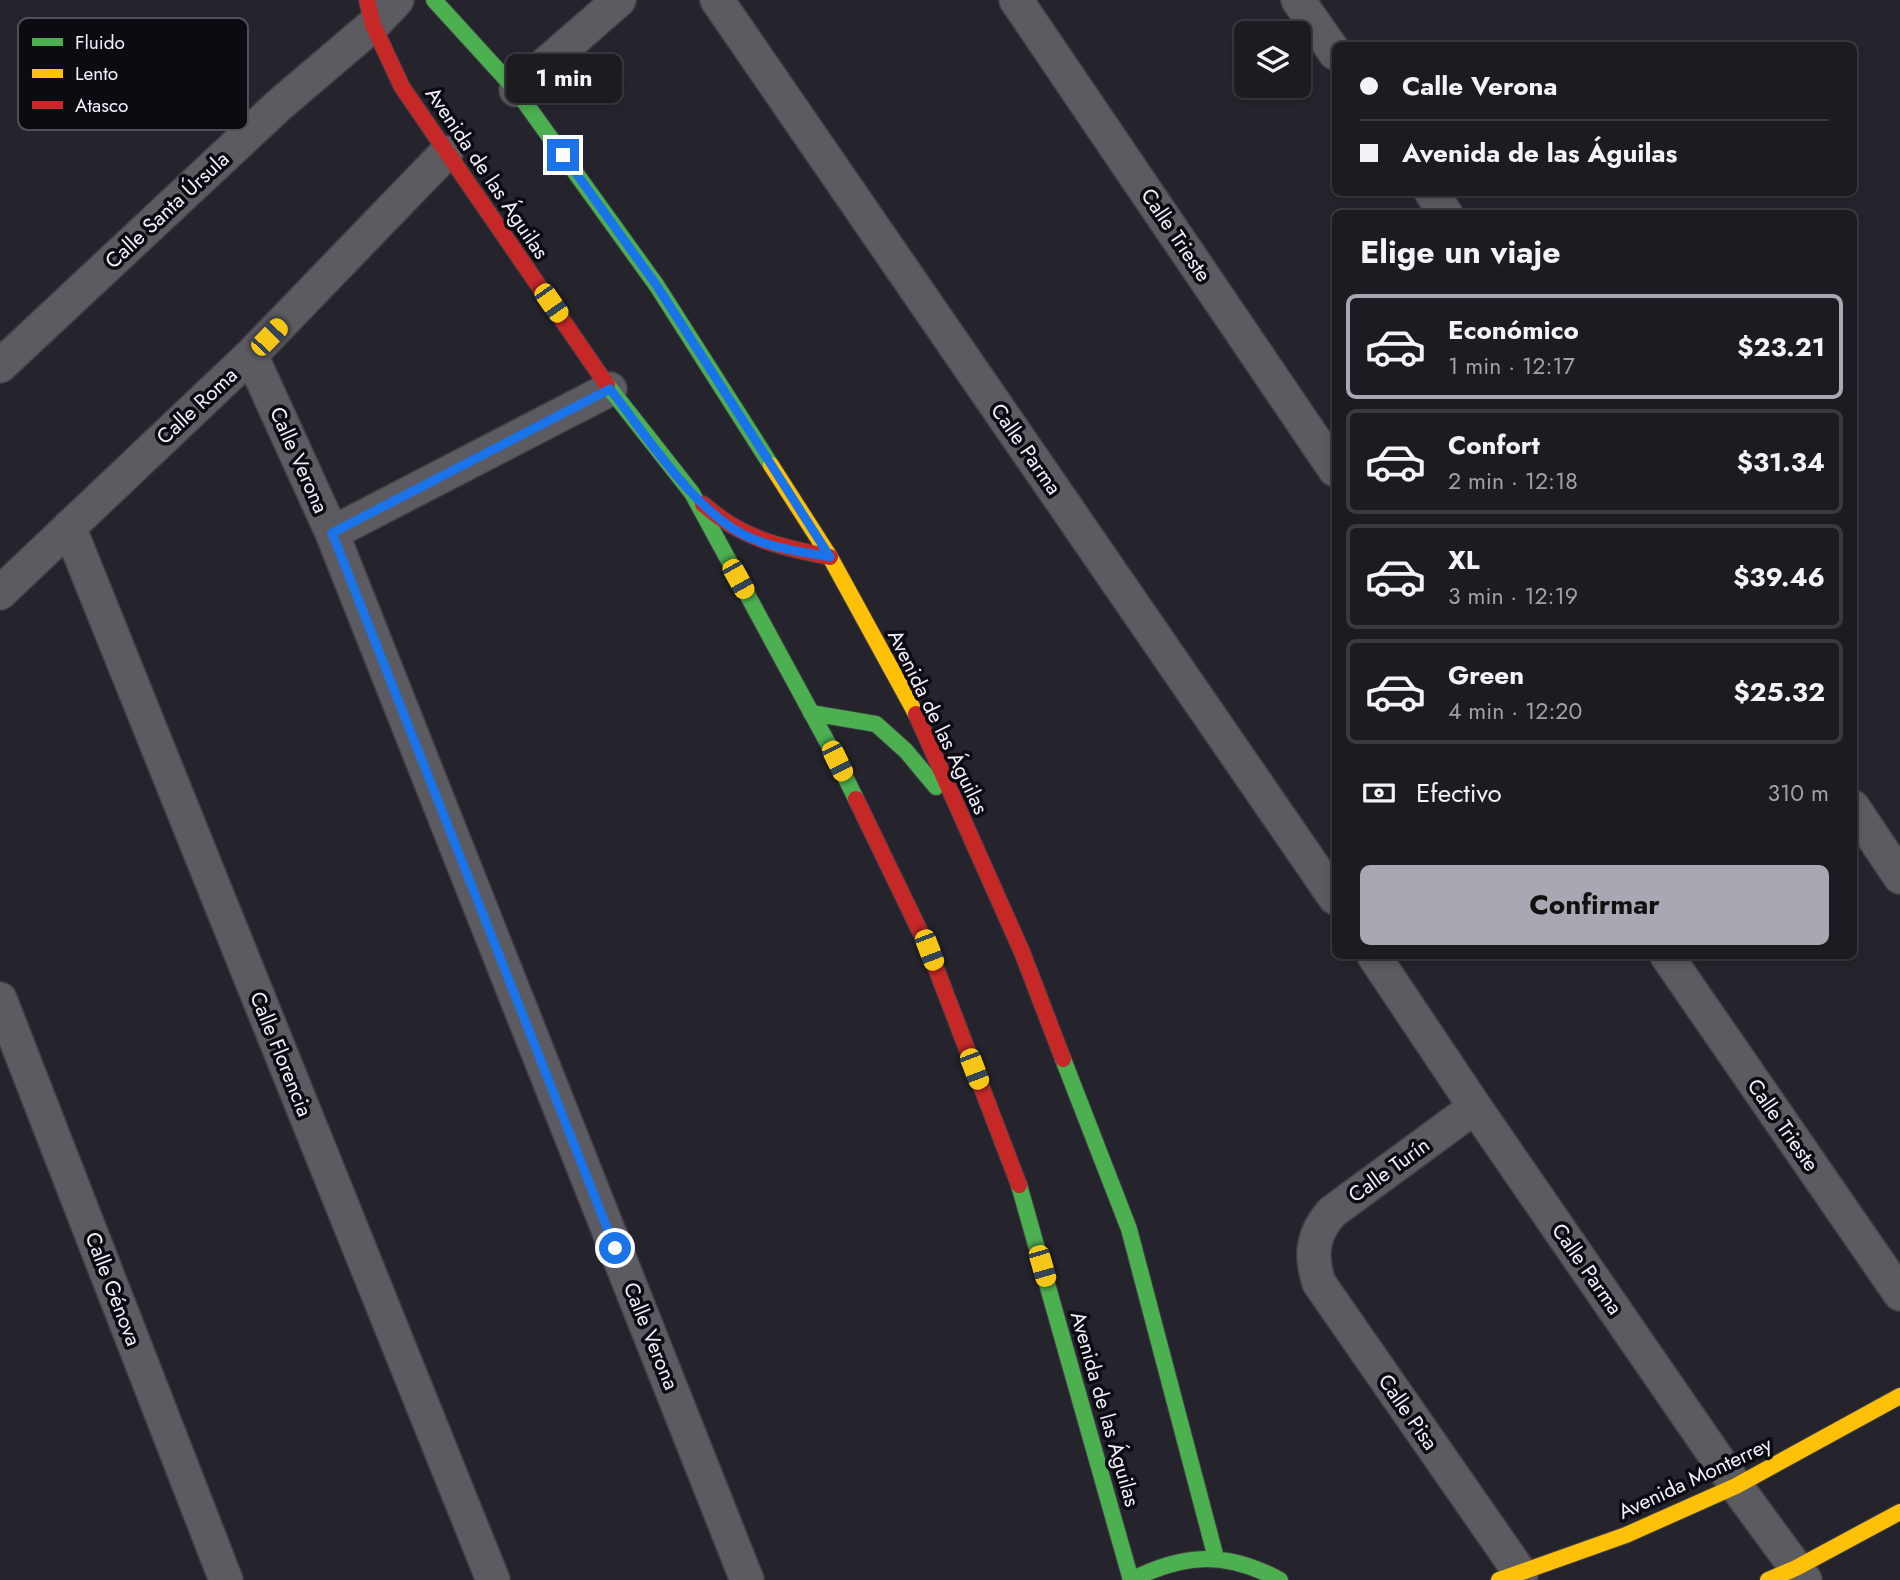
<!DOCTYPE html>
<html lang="es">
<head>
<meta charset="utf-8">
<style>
  body { margin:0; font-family:Jost,sans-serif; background:#29282e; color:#f1f3f6; height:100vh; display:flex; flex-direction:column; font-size:26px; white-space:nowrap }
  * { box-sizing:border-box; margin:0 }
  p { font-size:23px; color:#a0a1a5 }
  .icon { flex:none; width:38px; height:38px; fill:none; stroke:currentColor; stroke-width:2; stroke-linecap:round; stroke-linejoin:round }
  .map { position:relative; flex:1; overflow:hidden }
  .details { position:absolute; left:1332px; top:210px; width:525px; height:749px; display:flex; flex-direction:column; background:#1c1b21; border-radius:10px; box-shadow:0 4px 10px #0003,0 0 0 2px #3a393f }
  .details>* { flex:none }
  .guide { position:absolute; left:1332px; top:42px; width:525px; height:154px; border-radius:10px; box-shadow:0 4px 10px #0003,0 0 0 2px #3a393f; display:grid; align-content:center; height:154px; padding:0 28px; background:#1c1b21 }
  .controls { position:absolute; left:1234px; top:21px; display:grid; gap:14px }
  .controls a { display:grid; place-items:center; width:77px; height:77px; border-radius:10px; background:#1c1b21; box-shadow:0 4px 10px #0003,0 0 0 2px #3a393f; font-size:35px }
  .end { position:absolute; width:32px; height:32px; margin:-16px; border:9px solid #1a73e8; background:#fff; box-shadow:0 0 0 4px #fff }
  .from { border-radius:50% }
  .bubble { position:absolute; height:49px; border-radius:10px; background:#1c1b21; box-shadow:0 4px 10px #0003,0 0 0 2px #3a393f; font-size:23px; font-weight:700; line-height:49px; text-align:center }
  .car { position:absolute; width:21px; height:42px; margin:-21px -10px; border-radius:9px; box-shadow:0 0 5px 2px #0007; background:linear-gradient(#f5c518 24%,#345 0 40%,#f5c518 0 76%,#345 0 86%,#f5c518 0) }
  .guide b { display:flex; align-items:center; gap:24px; height:66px; font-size:26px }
  .guide b+b { border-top:2px solid #3a393f }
  .guide i { width:18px; height:18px; background:#f1f3f6 }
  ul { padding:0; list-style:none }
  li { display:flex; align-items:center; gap:21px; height:105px; margin:0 14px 10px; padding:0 14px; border:4px solid #3a393f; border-radius:10px }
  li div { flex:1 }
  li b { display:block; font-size:26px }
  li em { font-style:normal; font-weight:700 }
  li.on { border-color:#a9a8b2 }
  li>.icon { width:63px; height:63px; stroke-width:1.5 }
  h2 { padding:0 28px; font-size:32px; line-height:84px }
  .pay { display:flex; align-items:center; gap:18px; height:77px; padding:0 28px; font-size:26px }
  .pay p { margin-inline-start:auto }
  .primary-button { display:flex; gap:14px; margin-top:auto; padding:14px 28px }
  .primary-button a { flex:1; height:80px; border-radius:10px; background:#a9a8b2; color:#111; font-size:28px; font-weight:700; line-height:80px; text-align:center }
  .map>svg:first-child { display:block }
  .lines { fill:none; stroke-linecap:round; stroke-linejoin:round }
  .street-casing { stroke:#403f46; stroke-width:36 }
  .fast-casing { stroke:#403f46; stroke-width:18 }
  .slow-casing { stroke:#403f46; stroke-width:18 }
  .jam-casing { stroke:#403f46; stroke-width:18 }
  .street { stroke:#5c5b62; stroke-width:33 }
  .fast { stroke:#4caf50; stroke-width:16 }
  .slow { stroke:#ffc107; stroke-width:16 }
  .jam { stroke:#c62828; stroke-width:16 }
  .route { stroke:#1a73e8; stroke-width:9 }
  .labels { text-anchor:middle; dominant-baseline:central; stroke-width:7; stroke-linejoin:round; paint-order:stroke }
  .street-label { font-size:21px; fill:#f0effa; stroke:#0c0b12 }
  .key { fill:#0c0b12; stroke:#504f58; stroke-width:2 }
  .key-label { font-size:19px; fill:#f0effa }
</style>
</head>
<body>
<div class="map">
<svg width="1900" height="1580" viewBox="0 0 1900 1580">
  <rect width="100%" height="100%" fill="#25242c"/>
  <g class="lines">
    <!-- street casing -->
    <g class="street-casing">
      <path id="street" d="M 717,0 L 1335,898
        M 1016,0 L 1335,470
        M 1298,0 L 1335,53
        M 516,90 L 619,0
        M 1431,192 L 1446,214
        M 251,355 L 332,533 L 747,1580
        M 0,366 L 278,106 L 373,25 L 397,0
        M 69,527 L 493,1580
        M 332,533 L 610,389
        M 0,593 L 251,355 L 446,153
        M 1853,807 L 1900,877
        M 1374,956 L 1475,1107 L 1736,1486 L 1805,1580
        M 1667,956 L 1900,1294
        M 0,999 L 226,1580
        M 1475,1107 L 1332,1212 C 1312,1234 1310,1256 1319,1283 L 1521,1574"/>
    </g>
    <!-- fast casing -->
    <g class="fast-casing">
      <path id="fast" d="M 434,0 L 516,90 L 657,286 L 771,465
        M 607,385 L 692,493 L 837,760 L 856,799
        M 811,713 L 876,724 L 906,751 L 936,787
        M 1063,1059 L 1129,1229 L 1216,1558
        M 1019,1185 L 1131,1580
        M 1131,1580 C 1185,1553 1226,1551 1280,1580"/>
    </g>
    <!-- slow casing -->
    <g class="slow-casing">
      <path id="slow" d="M 771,465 L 830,557 L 916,714
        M 1499,1580 L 1626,1535 L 1736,1486 L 1900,1396
        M 1768,1580 L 1796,1568 L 1900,1512"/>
    </g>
    <!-- jam casing -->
    <g class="jam-casing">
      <path id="jam" d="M 367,0 L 373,25 L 402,87 L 607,385
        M 703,504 C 742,539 780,547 830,557
        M 916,714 L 1022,952 L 1063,1059
        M 856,799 L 929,950 L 1019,1185"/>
    </g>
    <!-- street -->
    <use href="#street" class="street"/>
    <!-- fast -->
    <use href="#fast" class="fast"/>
    <!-- slow -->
    <use href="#slow" class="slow"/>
    <!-- jam -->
    <use href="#jam" class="jam"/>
  </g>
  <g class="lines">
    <!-- route -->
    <path class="route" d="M 563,155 L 657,286 L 830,557 C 804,552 776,549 751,538 C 698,517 646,435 610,389 L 332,533 L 615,1248"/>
  </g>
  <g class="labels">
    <!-- street labels -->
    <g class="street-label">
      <text transform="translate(487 173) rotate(56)">Avenida de las Águilas</text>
      <text transform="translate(167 210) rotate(-43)">Calle Santa Úrsula</text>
      <text transform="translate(1176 235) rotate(56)">Calle Trieste</text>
      <text transform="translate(197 406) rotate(-43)">Calle Roma</text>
      <text transform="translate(1026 449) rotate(55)">Calle Parma</text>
      <text transform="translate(299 460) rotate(66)">Calle Verona</text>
      <text transform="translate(938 722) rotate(64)">Avenida de las Águilas</text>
      <text transform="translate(281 1054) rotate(68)">Calle Florencia</text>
      <text transform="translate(1783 1125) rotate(55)">Calle Trieste</text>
      <text transform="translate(1389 1170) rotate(-36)">Calle Turín</text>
      <text transform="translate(1587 1269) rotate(55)">Calle Parma</text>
      <text transform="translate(113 1289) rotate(69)">Calle Génova</text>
      <text transform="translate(651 1336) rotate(68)">Calle Verona</text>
      <text transform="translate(1105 1409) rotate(74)">Avenida de las Águilas</text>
      <text transform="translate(1408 1412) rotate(55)">Calle Pisa</text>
      <text transform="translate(1695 1478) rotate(-25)">Avenida Monterrey</text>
    </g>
  </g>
  <!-- legend -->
  <rect x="18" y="18" width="230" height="112" rx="10" class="key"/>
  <rect x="32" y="38" width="31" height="8" fill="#4caf50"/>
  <rect x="32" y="69" width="31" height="9" fill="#ffc107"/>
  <rect x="32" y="101" width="31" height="8" fill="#c62828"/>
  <g class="key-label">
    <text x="75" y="49">Fluido</text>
    <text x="75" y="80">Lento</text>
    <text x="75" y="112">Atasco</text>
  </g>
</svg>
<div class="controls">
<a><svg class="icon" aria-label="layers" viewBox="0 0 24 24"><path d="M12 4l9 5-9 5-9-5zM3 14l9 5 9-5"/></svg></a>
</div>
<i class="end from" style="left:615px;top:1248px"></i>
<i class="end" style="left:563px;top:155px"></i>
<div class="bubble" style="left:506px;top:54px;width:116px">1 min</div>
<i class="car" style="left:551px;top:303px;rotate:145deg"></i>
<i class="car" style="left:269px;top:337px;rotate:44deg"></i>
<i class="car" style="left:738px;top:579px;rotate:151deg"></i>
<i class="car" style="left:837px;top:761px;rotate:154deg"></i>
<i class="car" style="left:929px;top:950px;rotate:159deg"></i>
<i class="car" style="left:974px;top:1069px;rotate:159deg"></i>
<i class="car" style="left:1042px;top:1266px;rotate:164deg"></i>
<div class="guide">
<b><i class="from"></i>Calle Verona</b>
<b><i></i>Avenida de las Águilas</b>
</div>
<section class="details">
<h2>Elige un viaje</h2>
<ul>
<li class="on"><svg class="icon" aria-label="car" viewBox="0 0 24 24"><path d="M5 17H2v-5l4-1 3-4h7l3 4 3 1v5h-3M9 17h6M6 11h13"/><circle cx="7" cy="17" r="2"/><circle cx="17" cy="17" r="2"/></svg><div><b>Económico</b><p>1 min · 12:17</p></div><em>$23.21</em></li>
<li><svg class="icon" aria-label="car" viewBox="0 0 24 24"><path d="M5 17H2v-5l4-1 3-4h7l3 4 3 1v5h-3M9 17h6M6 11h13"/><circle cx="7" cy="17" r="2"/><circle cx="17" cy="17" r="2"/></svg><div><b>Confort</b><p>2 min · 12:18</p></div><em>$31.34</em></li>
<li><svg class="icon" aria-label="car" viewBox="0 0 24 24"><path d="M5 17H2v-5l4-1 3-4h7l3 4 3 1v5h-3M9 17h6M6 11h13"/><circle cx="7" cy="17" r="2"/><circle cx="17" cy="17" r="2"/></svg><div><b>XL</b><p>3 min · 12:19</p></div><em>$39.46</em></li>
<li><svg class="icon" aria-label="car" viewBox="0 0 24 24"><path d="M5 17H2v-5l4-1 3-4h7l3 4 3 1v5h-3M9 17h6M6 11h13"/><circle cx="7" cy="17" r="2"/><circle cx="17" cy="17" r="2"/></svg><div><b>Green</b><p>4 min · 12:20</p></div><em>$25.32</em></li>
</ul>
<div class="pay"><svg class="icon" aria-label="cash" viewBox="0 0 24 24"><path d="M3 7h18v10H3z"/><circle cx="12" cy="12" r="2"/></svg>Efectivo<p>310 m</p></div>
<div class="primary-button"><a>Confirmar</a></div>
</section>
</div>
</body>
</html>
